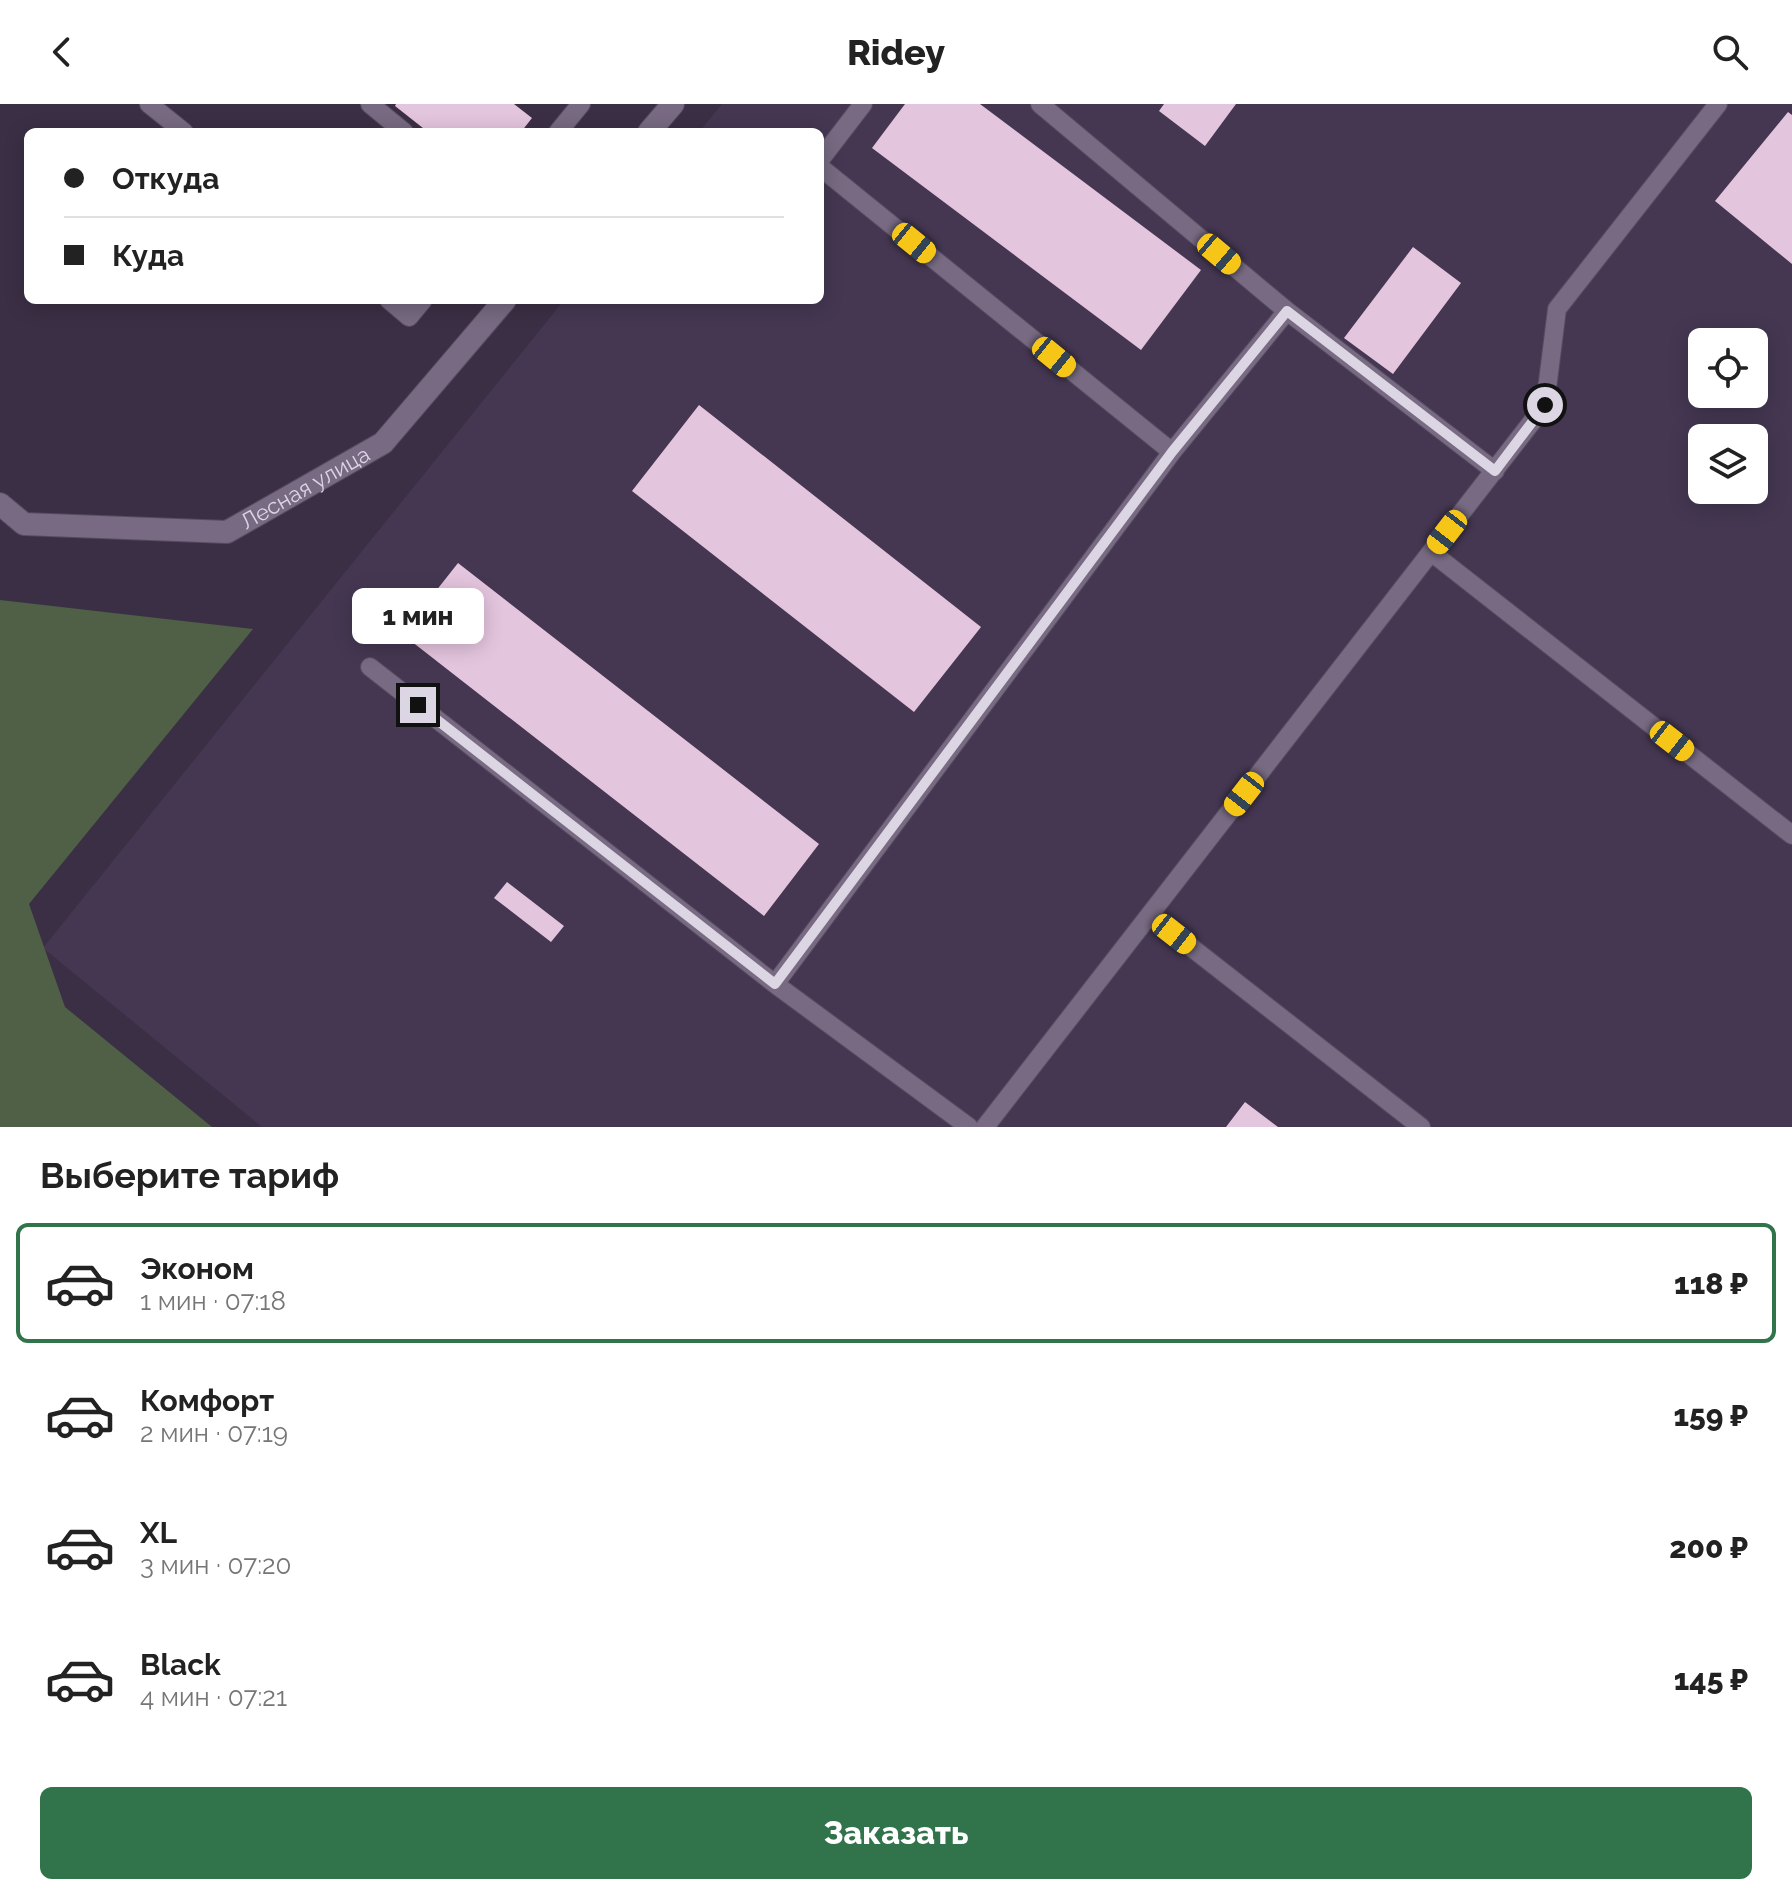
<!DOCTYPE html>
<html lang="ru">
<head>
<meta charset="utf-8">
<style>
  body { margin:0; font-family:Raleway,sans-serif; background:#f2f2f2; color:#222; height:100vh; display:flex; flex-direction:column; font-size:30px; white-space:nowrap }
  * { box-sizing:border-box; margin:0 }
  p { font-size:26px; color:#767676 }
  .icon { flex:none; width:44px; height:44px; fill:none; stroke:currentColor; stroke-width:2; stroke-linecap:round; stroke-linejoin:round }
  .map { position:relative; height:1023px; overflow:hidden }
  .details { display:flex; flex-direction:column; background:#fff; flex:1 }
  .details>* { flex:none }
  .top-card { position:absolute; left:24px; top:24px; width:800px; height:176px; border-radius:12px; box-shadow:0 4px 20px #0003; display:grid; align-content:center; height:176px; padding:0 40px; background:#fff }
  .buttons { position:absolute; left:1688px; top:224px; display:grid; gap:16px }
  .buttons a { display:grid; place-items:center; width:80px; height:80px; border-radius:12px; background:#fff; box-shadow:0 4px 20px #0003; font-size:40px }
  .end { position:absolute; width:36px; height:36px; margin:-18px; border:10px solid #dcd5e3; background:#111; box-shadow:0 0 0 4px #111 }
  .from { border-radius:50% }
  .bubble { position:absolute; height:56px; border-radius:12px; background:#fff; box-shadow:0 4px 20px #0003; font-size:26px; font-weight:800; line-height:56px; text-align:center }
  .car { position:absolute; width:24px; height:48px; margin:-24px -12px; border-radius:10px; box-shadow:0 0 6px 2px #0007; background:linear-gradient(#f5c518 24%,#345 0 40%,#f5c518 0 76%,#345 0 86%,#f5c518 0) }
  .top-card b { display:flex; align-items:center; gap:28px; height:76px; font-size:30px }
  .top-card b+b { border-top:2px solid #e0e0e0 }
  .top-card i { width:20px; height:20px; background:#222 }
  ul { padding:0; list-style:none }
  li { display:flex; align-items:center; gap:24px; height:120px; margin:0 16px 12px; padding:0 24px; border:4px solid transparent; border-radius:12px }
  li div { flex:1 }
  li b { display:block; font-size:30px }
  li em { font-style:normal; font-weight:800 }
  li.current { border-color:#31734a }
  li>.icon { width:72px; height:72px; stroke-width:1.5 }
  h2 { padding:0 40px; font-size:36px; line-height:96px }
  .action { display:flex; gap:16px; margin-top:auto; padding:16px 40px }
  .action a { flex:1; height:92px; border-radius:12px; background:#31734a; color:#fff; font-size:32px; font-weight:800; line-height:92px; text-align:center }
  header { display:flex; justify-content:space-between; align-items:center; height:104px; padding:0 40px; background:#fff; font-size:36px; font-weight:800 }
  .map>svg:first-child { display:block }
  .built { fill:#453752; fill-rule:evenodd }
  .green { fill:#4f6046 }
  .building { fill:#e4c5de }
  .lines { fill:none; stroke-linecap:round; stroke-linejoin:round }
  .service-casing { stroke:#564c5f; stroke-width:20 }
  .minor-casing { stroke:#564c5f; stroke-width:24 }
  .service { stroke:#776a82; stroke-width:18 }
  .minor { stroke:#776a82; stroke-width:22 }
  .route { stroke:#dcd5e3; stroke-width:10 }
  .labels { text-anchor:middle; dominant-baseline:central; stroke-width:8; stroke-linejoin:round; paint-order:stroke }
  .street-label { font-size:22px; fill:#dcd5e3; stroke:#3b2f45 }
</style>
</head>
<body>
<header><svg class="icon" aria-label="back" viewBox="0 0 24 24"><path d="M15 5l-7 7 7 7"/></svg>Ridey<svg class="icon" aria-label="search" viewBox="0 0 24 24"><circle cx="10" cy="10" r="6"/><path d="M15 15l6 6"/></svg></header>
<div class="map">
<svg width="1792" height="1023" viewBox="0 0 1792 1023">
  <rect width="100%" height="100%" fill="#3b2f45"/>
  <!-- built -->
  <path class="built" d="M 722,0 L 1792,0 L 1792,1023 L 262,1023 L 43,844 L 564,196 L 820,196 L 820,28 L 699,28 ZM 1702,238 L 1754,238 L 1754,290 L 1702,290 ZM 1702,334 L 1754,334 L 1754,386 L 1702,386 Z"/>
  <!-- green -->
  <path class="green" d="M 0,496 L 253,525 L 29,800 L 65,903 L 212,1023 L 0,1023 Z"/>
  <!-- building -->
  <path class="building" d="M 396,0 L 514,0 L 532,14 L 521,28 L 428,28 L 395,2 Z
    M 905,0 L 980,0 L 1201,166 L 1141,246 L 872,44 Z
    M 1164,0 L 1236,0 L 1205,42 L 1159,7 Z
    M 1788,8 L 1792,11 L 1792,160 L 1715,97 Z
    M 1413,143 L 1461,179 L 1393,270 L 1344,234 Z
    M 699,301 L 981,523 L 914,608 L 632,387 Z
    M 458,459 L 819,740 L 764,812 L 402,530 Z
    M 507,778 L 564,822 L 551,838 L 494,794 Z
    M 1245,998 L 1278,1023 L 1226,1023 Z"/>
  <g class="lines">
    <!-- service casing -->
    <g class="service-casing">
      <path id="service" d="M 149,0 L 184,28
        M 370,0 L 404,28
        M 1040,0 L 1287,207 L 1495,367
        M 558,28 L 581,0
        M 820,56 L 863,0
        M 820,63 L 1172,348 L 1287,207
        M 389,196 L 409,213 L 423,196
        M 1431,448 L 1792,731
        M 370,563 L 775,880 L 1172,348
        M 1150,811 L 1421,1023
        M 775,880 L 969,1023
        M 985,1023 L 1545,301 L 1557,205 L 1718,0"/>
    </g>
    <!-- minor casing -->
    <g class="minor-casing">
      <g id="minor">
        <path d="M 649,28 L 673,0"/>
        <path id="s1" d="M 0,400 L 24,420 L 227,428 L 383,339 L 505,196"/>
      </g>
    </g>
    <!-- service -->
    <use href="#service" class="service"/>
    <!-- minor -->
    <use href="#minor" class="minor"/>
  </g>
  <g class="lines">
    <!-- route -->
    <path class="route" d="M 418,601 L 775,880 L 1172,348 L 1287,207 L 1495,367 L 1545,301"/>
  </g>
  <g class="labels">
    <!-- street labels -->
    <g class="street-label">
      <text stroke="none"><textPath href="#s1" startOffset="324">Лесная улица</textPath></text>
    </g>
  </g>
</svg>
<div class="buttons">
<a><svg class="icon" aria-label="locate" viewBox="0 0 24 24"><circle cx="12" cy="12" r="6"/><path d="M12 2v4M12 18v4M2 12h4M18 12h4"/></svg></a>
<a><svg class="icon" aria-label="layers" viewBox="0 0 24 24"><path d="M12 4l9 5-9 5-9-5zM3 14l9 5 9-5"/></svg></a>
</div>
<i class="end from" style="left:1545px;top:301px"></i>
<i class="end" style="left:418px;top:601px"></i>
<div class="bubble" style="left:352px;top:484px;width:132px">1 мин</div>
<i class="car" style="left:914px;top:139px;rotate:129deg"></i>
<i class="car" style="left:1219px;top:150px;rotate:130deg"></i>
<i class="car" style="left:1054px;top:253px;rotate:129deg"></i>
<i class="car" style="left:1447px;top:428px;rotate:218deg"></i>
<i class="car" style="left:1672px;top:637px;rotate:128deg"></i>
<i class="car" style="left:1244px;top:690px;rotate:218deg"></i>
<i class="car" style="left:1174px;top:830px;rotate:128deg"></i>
<div class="top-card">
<b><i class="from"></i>Откуда</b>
<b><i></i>Куда</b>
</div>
</div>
<section class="details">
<h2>Выберите тариф</h2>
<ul>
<li class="current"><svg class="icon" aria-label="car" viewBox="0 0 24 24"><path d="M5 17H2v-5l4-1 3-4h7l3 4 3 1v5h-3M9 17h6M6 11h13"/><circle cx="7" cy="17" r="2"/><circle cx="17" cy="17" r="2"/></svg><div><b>Эконом</b><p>1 мин · 07:18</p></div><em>118 ₽</em></li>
<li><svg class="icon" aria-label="car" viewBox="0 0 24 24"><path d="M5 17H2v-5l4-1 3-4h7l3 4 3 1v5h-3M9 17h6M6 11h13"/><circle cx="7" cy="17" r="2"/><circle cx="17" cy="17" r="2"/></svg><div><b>Комфорт</b><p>2 мин · 07:19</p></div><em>159 ₽</em></li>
<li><svg class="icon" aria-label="car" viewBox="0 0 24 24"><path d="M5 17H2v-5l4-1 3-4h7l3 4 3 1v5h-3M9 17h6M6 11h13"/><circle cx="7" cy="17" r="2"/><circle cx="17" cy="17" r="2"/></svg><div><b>XL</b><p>3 мин · 07:20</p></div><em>200 ₽</em></li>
<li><svg class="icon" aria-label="car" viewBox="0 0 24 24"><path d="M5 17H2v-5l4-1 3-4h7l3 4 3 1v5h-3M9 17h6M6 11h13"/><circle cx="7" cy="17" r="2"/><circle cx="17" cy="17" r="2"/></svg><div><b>Black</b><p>4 мин · 07:21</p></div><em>145 ₽</em></li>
</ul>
<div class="action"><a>Заказать</a></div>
</section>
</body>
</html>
